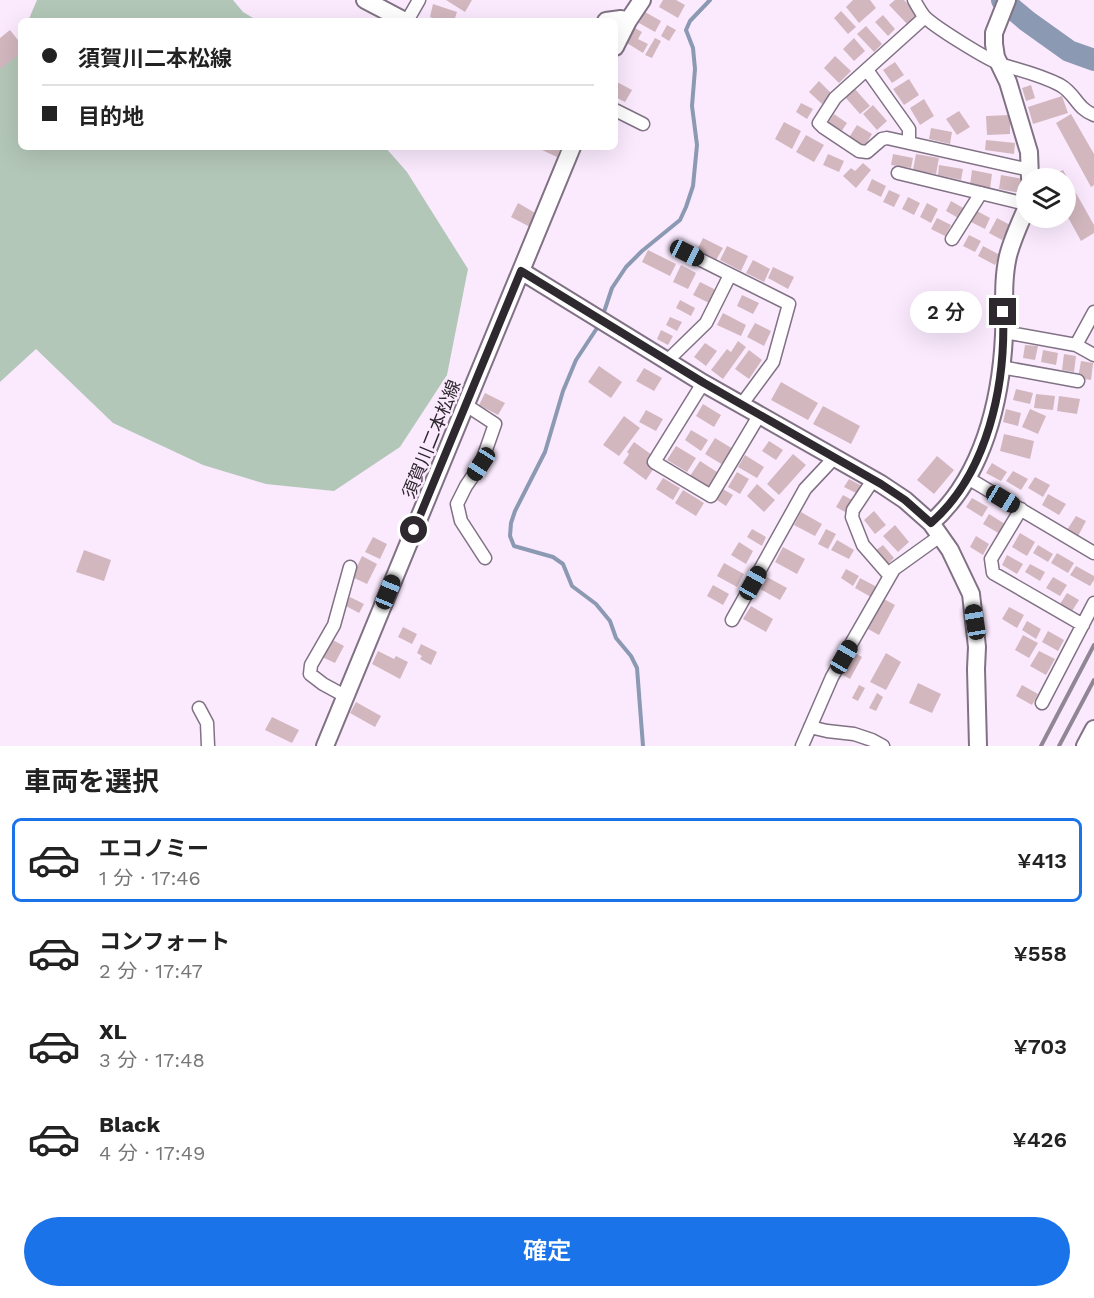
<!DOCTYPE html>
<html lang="ja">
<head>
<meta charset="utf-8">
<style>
  body { margin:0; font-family:"Work Sans","Noto Sans JP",sans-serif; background:#f2f2f2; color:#222; height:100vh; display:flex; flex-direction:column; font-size:22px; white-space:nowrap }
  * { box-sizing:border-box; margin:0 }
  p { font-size:20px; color:#767676 }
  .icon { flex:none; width:33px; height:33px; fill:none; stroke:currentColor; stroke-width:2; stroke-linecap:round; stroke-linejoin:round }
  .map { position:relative; height:746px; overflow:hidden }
  .drawer { display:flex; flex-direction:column; background:#fff; flex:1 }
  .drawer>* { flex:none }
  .hud { position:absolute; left:18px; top:18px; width:600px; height:132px; border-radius:9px; box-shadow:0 6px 24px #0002; display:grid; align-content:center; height:132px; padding:0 24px; background:#fff }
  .fabs { position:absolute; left:1016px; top:168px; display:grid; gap:12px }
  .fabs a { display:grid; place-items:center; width:60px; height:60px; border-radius:50%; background:#fff; box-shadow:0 6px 24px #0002; font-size:30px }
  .end { position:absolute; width:27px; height:27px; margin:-14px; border:8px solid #2e282f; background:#fff; box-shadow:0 0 0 3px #fff }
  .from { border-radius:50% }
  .bubble { position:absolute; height:42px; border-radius:21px; background:#fff; box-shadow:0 6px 24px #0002; font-size:20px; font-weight:600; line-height:42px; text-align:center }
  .car { position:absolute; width:18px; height:36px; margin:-18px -9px; border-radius:8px; box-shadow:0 0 4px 2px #0007; background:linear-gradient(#222 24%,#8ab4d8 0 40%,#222 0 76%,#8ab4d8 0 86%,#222 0) }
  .hud b { display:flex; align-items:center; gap:21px; height:57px; font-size:22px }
  .hud b+b { border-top:2px solid #e0e0e0 }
  .hud i { width:15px; height:15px; background:#222 }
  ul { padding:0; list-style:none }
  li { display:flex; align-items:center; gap:18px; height:84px; margin:0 12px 9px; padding:0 12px; border:3px solid transparent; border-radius:9px }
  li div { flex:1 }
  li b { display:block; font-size:22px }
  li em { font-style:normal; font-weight:600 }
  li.selected { border-color:#1a73e8 }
  li>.icon { width:54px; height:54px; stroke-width:1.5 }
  h2 { padding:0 24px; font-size:27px; line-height:72px }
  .button { display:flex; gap:12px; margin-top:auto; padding:12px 24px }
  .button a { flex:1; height:69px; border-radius:36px; background:#1a73e8; color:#fff; font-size:24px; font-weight:600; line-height:69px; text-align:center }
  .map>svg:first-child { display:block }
  .green { fill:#b3c7b8 }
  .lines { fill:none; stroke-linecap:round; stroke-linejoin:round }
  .stream { stroke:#8b99b2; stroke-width:4 }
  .river { stroke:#8b99b2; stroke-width:22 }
  .building { fill:#d2b7bf }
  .street-casing { stroke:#817184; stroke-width:15 }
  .secondary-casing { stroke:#817184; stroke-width:20 }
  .street { stroke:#fff; stroke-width:12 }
  .secondary { stroke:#fff; stroke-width:16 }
  .rail { stroke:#918693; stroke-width:4 }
  .route { stroke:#2e282f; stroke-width:8 }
  .labels { text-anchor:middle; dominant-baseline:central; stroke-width:5; stroke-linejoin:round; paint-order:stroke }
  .street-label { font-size:18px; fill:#2e282f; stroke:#fbeafe }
</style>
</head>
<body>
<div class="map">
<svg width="1094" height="746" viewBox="0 0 1094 746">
  <rect width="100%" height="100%" fill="#fbeafe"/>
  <!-- green -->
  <path class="green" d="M 37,0 L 233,0 L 243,12 L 258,21 L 28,21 Z
    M 21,37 L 21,147 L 385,147 L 407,172 L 468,269 L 447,375 L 400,447 L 334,491 L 266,484 L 203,465 L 113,423 L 36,349 L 0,382 L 0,52 L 18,43 Z"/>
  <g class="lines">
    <!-- stream -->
    <path class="stream" d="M 603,315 L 612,288 L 626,267 L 642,251 L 680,220 L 686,207 L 693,186 L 697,145 L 692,106 L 695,69 L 693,48 L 686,30 L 690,21 L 710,0
      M 599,325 L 576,360 L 563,391 L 545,452 L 515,511 L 511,523 L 510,536 L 514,546 L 553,557 L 563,564 L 572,586 L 596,604 L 610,621 L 616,638 L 631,656 L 637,668 L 643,746"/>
    <!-- river -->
    <path class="river" d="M 1002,0 L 1027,21 L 1069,51 L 1094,60"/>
  </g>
  <!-- building -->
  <path class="building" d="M 446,0 L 472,0 L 465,12 Z
    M 663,0 L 676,0 L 685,5 L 678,18 L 659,7 Z
    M 853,0 L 870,0 L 876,8 L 859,23 L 846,7 Z
    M 895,0 L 904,0 L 919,16 L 908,25 L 889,5 Z
    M 433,4 L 457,12 L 454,21 L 441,21 L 430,17 Z
    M 841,11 L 856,27 L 848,34 L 834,18 Z
    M 645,12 L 661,21 L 655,32 L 639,23 Z
    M 883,15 L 895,29 L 888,36 L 875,22 Z
    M 667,25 L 676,30 L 669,41 L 661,36 Z
    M 866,26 L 882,44 L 874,52 L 857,34 Z
    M 635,28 L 642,32 L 638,39 L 648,44 L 643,53 L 627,43 Z
    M 10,30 L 21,44 L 21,53 L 0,69 L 0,38 Z
    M 655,38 L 661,41 L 652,58 L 645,55 Z
    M 854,38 L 865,51 L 854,61 L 843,49 Z
    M 835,56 L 851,71 L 839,83 L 824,68 Z
    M 895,62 L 904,75 L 892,83 L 883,70 Z
    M 909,79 L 919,95 L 904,105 L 893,89 Z
    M 615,81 L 632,90 L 625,102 L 615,97 Z
    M 819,81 L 832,94 L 822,104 L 809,92 Z
    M 1031,85 L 1035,98 L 1026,101 L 1022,88 Z
    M 855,89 L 870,106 L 860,114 L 845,97 Z
    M 1062,96 L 1068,113 L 1033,124 L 1028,107 Z
    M 924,99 L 934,116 L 920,125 L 910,108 Z
    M 801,103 L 813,109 L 807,119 L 796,112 Z
    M 873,105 L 887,121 L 877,130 L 863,114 Z
    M 959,111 L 970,127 L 957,135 L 946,119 Z
    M 834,114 L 847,123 L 841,132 L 828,123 Z
    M 1071,114 L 1094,154 L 1094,185 L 1091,187 L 1056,123 Z
    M 1010,115 L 1010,134 L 987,135 L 986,116 Z
    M 784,122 L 801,131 L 792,149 L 775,139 Z
    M 857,125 L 872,134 L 863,149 L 848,139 Z
    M 931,128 L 952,132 L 950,144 L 929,139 Z
    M 806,135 L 824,145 L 814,162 L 796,152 Z
    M 986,140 L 1015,143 L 1014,154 L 985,150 Z
    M 543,147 L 561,147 L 557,157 L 542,150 Z
    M 828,154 L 844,161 L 839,172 L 823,165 Z
    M 893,154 L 913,158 L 911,168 L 891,165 Z
    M 916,154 L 939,158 L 936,174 L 913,170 Z
    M 863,163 L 871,170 L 856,188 L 843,176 L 851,168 L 855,171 Z
    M 939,165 L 963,169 L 961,180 L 938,175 Z
    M 972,170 L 992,174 L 990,189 L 970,185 Z
    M 1063,170 L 1094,225 L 1094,233 L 1081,241 L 1065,212 L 1065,178 L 1047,178 Z
    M 1001,175 L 1023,179 L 1020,193 L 999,189 Z
    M 872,179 L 886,186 L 881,197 L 867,190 Z
    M 889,190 L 900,195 L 894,207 L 883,202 Z
    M 908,197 L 920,203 L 914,215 L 902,209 Z
    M 951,201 L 965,209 L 960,219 L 946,211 Z
    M 518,203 L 537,214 L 530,227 L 511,217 Z
    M 927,203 L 938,209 L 931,223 L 920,217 Z
    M 977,211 L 990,218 L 985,229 L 971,222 Z
    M 937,218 L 951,225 L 945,236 L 931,229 Z
    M 997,218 L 1010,225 L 1002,240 L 989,233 Z
    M 969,235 L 981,241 L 975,252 L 963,246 Z
    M 703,238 L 723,248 L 716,260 L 697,250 Z
    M 727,246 L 748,256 L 741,271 L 720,260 Z
    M 983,246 L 1000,255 L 995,265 L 978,256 Z
    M 648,250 L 676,264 L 670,276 L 642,262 Z
    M 753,260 L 770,269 L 764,282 L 746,273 Z
    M 681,265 L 696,273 L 688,289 L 673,282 Z
    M 773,267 L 794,277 L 788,289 L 768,278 Z
    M 700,282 L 718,291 L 711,304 L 693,295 Z
    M 742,295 L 759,303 L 753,314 L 737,306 Z
    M 680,300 L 695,308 L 691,316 L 676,308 Z
    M 723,313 L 746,325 L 741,336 L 717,325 Z
    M 670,317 L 682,322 L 677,331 L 666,325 Z
    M 755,323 L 771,331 L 764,346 L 747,337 Z
    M 661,330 L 673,336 L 668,345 L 657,339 Z
    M 738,341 L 746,347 L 723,379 L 711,370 L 727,349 L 731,352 Z
    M 705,343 L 717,351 L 706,366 L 694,357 Z
    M 1025,345 L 1038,346 L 1035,360 L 1023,358 Z
    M 749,350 L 762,360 L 749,379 L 735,369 Z
    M 1043,350 L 1058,353 L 1056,365 L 1041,362 Z
    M 1064,354 L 1076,356 L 1074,372 L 1062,370 Z
    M 1081,361 L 1093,363 L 1091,380 L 1078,378 Z
    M 599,366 L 622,382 L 611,398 L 588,382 Z
    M 644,368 L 662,378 L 654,391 L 636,381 Z
    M 781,382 L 818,403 L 808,420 L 771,400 Z
    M 1016,389 L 1033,393 L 1030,404 L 1013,400 Z
    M 485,393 L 505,403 L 498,415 L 479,405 Z
    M 1036,394 L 1055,396 L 1053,410 L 1034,408 Z
    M 1059,396 L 1080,399 L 1077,414 L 1057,411 Z
    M 703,404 L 721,415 L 714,427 L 696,416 Z
    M 823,406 L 860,426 L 851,444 L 813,424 Z
    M 1006,409 L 1021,413 L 1018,426 L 1003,422 Z
    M 1030,409 L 1046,416 L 1038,434 L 1022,427 Z
    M 646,410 L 663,419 L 656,431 L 639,422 Z
    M 624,416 L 640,428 L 619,456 L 603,445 Z
    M 691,430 L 708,440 L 701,451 L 685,440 Z
    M 1004,434 L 1034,441 L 1030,459 L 1000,451 Z
    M 715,438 L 733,449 L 723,465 L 705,454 Z
    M 769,441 L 783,450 L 776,460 L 762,451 Z
    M 634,442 L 652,455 L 647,463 L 654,468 L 646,480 L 623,463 L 629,454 L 627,452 Z
    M 676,446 L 696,458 L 687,472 L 667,460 Z
    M 793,454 L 806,465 L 779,495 L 767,484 Z
    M 745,455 L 764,467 L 757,478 L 738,467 Z
    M 937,456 L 954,470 L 934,494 L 917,480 Z
    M 700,461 L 717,472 L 708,487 L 690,476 Z
    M 992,463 L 1007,472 L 1001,481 L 986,473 Z
    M 1013,471 L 1028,479 L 1021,490 L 1006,481 Z
    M 737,472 L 749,479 L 740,494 L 728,487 Z
    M 1035,477 L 1050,485 L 1043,497 L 1028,488 Z
    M 663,478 L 680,488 L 673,500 L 656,489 Z
    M 849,479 L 862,486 L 858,494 L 844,487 Z
    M 757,484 L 775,500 L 764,512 L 747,496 Z
    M 723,489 L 733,495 L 726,506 L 717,500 Z
    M 683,490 L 704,503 L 696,516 L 675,503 Z
    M 1048,494 L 1066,504 L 1059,515 L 1042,505 Z
    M 843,495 L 852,500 L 845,512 L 836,507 Z
    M 972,498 L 988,507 L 982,517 L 966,507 Z
    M 874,511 L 886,525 L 875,534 L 864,520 Z
    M 801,512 L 822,524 L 815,536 L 794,525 Z
    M 989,514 L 1005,524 L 1000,534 L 983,524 Z
    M 1076,516 L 1086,521 L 1078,536 L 1067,530 Z
    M 895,525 L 909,542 L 898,552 L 883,536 Z
    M 752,529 L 766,537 L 762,546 L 747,537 Z
    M 826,529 L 836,534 L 828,549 L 818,544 Z
    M 1020,533 L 1035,542 L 1027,556 L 1012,547 Z
    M 976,536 L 989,544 L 983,555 L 970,547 Z
    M 373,537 L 387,544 L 380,559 L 365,552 Z
    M 837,540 L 854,550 L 849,559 L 831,550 Z
    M 739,542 L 753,551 L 746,564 L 731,555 Z
    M 883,545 L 894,558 L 887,565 L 875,551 Z
    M 1038,545 L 1053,554 L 1048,562 L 1033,553 Z
    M 783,547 L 805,559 L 797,574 L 775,562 Z
    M 84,550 L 111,560 L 104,581 L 76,572 Z
    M 1057,553 L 1074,563 L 1068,573 L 1051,563 Z
    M 1007,555 L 1023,564 L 1017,574 L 1002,565 Z
    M 362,556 L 377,564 L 367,584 L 352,577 Z
    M 724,563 L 744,574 L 737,587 L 717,576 Z
    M 1030,564 L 1045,572 L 1040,581 L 1025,572 Z
    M 1076,566 L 1094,576 L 1094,580 L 1090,586 L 1070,575 Z
    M 846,569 L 859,576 L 853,586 L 841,578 Z
    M 767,577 L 787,588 L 780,600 L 760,589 Z
    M 1053,577 L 1067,585 L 1060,596 L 1046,588 Z
    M 860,578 L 877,587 L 871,597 L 855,588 Z
    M 713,585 L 729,594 L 723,605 L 707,596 Z
    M 1067,593 L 1079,600 L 1072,611 L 1060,604 Z
    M 350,597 L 364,604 L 359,613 L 346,606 Z
    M 884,599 L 895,605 L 879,635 L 868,629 Z
    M 751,606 L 773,619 L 766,632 L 743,619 Z
    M 1009,607 L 1024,615 L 1017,628 L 1002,619 Z
    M 1027,621 L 1041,629 L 1036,639 L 1022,630 Z
    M 403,627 L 417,634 L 412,644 L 398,637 Z
    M 1048,631 L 1064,640 L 1058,651 L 1042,642 Z
    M 1023,635 L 1038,643 L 1029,658 L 1015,650 Z
    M 331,639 L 344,646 L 335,663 L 322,657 Z
    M 421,644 L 437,652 L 431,665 L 420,659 L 422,656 L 417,653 Z
    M 378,651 L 394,659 L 396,656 L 408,662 L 400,679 L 372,664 Z
    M 1039,651 L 1055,659 L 1046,675 L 1030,666 Z
    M 853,652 L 862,657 L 850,679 L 841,674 Z
    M 886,653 L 901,662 L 886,690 L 870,682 Z
    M 918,683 L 941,694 L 932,713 L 909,703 Z
    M 859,685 L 865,688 L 858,701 L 852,698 Z
    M 1022,685 L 1038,694 L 1032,705 L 1016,696 Z
    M 877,693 L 883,697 L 876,711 L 869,708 Z
    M 356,702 L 381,716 L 375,727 L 350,713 Z
    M 272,717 L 299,730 L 292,743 L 265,730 Z"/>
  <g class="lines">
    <!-- street casing -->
    <g class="street-casing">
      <path id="street" d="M 914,0 C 917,5 920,11 924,16 C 933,26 989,61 1003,65 C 1023,71 1041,75 1060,85 C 1076,94 1076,108 1094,115
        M 925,17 L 835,98 L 819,123 L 823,127 L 859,151 L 867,152 L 882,139 L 887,138 L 1030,170
        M 407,21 L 419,0
        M 867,70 L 909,129 L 909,143
        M 615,110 L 643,124
        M 898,173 L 1026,204
        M 952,239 L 981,193
        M 687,253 L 789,304 L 773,362 L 742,404
        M 1004,332 L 1076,345 L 1094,355
        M 1076,345 L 1094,312
        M 667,361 L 706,323 L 730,275
        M 1001,367 L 1078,381
        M 703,383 L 654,462 L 711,496 L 760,414
        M 466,405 L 495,424 L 481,464 L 466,486 L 457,504 L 461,521 L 485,558
        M 966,477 L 1094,553
        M 873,480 L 853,510 L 852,517 L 863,545 L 890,576
        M 1021,509 L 991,559 L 993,573 L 1083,625
        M 732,620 L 805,489 L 835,457
        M 345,696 L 323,684 L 310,674 L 311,665 L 334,625 L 350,567
        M 1042,703 L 1094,603
        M 199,708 L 207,723 L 208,746
        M 810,727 L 827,731 L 854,734 L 872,740 L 883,746
        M 802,746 L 832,677 L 894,569 L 940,536"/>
    </g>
    <!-- secondary casing -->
    <g class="secondary-casing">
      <path id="secondary" d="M 365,0 L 405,21
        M 1007,0 L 994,33 L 994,44 L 996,57 L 1008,82 L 1029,152 L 1030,178
        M 606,21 L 621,19 L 628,21
        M 615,47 L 628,21 L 642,0
        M 521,271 L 703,383 L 881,484 L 905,500 L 931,523 L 950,550 L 971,594 L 977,647 L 976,669 L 978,746
        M 931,523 C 983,477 1001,401 1004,335 C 1005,308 1002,282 1008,256 C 1012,240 1019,225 1026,209
        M 325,746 L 572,147
        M 1085,746 L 1094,729"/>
    </g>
    <!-- street -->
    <use href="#street" class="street"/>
    <!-- secondary -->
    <use href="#secondary" class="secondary"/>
    <!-- rail -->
    <path class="rail" d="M 1041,746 L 1094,645
      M 1059,746 L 1094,680"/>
  </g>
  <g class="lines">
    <!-- route -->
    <path class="route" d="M 414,530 L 521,271 L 704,383 L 881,484 L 905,500 L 931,523 C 988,473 1006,385 1003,312"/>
  </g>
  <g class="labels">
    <!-- street labels -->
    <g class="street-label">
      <text transform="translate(431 439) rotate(-68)">須賀川二本松線</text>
    </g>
  </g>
</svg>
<div class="fabs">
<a><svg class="icon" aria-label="layers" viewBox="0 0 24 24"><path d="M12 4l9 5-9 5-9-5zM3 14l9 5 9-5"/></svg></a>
</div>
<i class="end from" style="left:414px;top:530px"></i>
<i class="end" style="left:1003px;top:312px"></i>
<div class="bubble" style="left:910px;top:291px;width:72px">2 分</div>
<i class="car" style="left:687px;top:253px;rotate:117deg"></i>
<i class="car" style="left:481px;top:464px;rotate:213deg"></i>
<i class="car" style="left:1003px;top:499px;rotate:121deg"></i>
<i class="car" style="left:753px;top:583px;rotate:29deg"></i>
<i class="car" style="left:388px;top:592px;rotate:22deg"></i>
<i class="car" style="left:975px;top:622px;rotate:351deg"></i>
<i class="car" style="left:844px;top:657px;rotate:30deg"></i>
<div class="hud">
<b><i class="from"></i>須賀川二本松線</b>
<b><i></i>目的地</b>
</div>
</div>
<section class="drawer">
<h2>車両を選択</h2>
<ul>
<li class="selected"><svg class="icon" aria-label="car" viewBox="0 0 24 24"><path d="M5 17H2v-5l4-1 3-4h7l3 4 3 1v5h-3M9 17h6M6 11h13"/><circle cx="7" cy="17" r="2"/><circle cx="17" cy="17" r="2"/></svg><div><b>エコノミー</b><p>1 分 · 17:46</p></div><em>¥413</em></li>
<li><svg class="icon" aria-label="car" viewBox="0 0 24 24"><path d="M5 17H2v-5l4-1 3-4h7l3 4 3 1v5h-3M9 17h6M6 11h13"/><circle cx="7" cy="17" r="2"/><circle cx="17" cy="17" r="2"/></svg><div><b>コンフォート</b><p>2 分 · 17:47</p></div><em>¥558</em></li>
<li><svg class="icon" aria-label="car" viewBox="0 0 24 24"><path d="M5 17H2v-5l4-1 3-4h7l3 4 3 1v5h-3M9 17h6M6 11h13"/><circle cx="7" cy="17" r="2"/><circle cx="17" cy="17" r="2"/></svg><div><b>XL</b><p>3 分 · 17:48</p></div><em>¥703</em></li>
<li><svg class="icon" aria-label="car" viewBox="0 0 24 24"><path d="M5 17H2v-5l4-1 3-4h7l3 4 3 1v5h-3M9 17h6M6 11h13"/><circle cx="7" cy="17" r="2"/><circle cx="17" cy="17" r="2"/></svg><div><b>Black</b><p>4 分 · 17:49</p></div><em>¥426</em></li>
</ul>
<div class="button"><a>確定</a></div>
</section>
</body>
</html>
